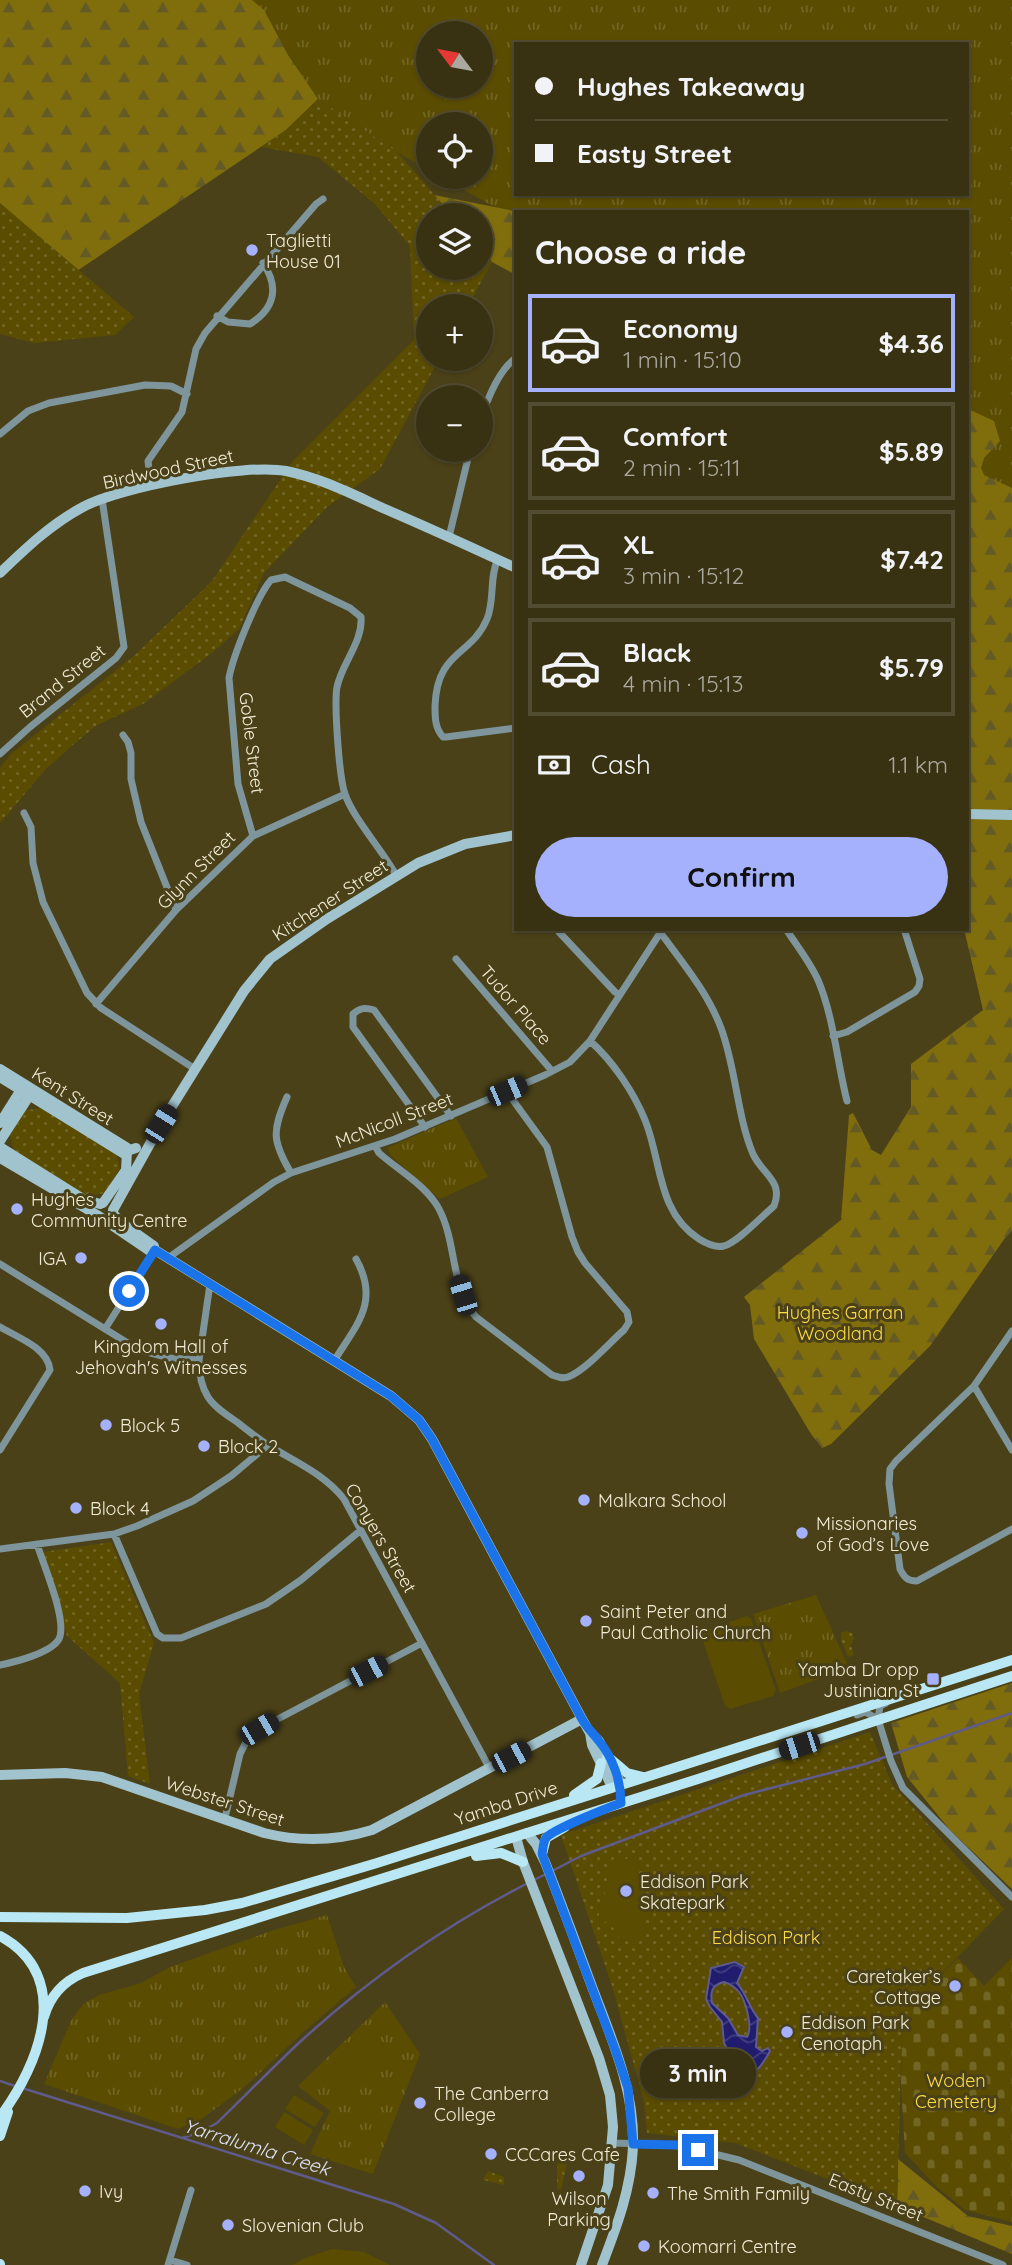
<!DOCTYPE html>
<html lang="en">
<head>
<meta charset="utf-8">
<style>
  body { margin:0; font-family:Quicksand,sans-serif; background:#3f391b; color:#f1f3f6; height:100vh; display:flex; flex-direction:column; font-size:26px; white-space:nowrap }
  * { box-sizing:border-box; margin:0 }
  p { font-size:23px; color:#aba99f }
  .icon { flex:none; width:38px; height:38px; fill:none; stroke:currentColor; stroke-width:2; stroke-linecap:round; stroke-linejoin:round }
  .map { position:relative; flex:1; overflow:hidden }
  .drawer { position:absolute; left:514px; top:210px; width:455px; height:721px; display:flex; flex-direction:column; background:#383112; border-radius:0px; box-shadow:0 2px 5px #0004,0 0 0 2px #524c32 }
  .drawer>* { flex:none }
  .top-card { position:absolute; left:514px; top:42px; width:455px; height:154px; border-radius:0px; box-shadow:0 2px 5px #0004,0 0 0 2px #524c32; display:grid; align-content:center; height:154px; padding:0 21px; background:#383112 }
  .needle { width:46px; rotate:302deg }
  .fabs { position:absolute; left:416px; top:21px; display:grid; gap:14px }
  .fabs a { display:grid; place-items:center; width:77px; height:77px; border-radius:50%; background:#383112; box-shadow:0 2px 5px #0004,0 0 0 2px #524c32; font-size:35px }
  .end { position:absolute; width:32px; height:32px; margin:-16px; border:9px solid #1a73e8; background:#fff; box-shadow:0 0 0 4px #fff }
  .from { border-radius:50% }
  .bubble { position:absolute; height:49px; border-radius:24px; background:#383112; box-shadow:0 2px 5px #0004,0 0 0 2px #524c32; font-size:23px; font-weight:700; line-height:49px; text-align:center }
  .car { position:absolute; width:21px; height:42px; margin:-21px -10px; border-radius:9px; box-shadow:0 0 5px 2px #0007; background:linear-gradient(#222 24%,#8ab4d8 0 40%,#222 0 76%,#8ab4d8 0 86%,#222 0) }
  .top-card b { display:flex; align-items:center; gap:24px; height:66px; font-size:26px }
  .top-card b+b { border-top:2px solid #524c32 }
  .top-card i { width:18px; height:18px; background:#f1f3f6 }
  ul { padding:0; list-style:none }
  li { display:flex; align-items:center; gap:21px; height:98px; margin:0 14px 10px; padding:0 7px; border:4px solid #524c32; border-radius:0px }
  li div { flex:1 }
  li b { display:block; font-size:26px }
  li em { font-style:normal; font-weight:700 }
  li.on { border-color:#a5b1fc }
  li>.icon { width:63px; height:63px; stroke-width:1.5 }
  h2 { padding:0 21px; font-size:32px; line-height:84px }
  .pay { display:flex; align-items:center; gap:18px; height:77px; padding:0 21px; font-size:26px }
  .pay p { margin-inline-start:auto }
  .primary-button { display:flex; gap:14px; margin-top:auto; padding:14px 21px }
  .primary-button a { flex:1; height:80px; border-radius:42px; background:#a5b1fc; color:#111; font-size:28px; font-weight:700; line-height:80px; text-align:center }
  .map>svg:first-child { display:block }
  .grass { fill:url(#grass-tufts); fill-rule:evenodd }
  .forest { fill:url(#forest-firs) }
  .cemetery { fill:url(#cemetery-stones) }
  .park { fill:url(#park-dots) }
  .pitch { fill:#5a4c01 }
  .water { fill:url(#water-waves); stroke:#5f5b8d; stroke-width:2; fill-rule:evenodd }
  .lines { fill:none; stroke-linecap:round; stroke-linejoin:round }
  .stream { stroke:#5f5b8d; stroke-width:2.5 }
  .street { stroke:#7e959b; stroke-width:7 }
  .secondary { stroke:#a0c3cd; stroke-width:10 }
  .primary { stroke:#b9e7f4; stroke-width:10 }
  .route { stroke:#1a73e8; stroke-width:9 }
  .poi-dot { fill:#a5b1fc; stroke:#4a4118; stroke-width:2.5 }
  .labels { text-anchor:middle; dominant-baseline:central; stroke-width:6; stroke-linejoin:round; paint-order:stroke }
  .poi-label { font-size:18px; fill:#f1ecd6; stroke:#4a4118; text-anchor:start }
  .street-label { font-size:18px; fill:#f1ecd6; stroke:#4a4118 }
  .park-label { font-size:18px; fill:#fddc46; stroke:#4a4118 }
  .water-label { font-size:19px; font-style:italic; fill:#dde1f9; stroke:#4a4118 }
</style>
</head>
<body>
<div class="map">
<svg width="1012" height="2265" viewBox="0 0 1012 2265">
  <defs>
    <pattern id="grass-tufts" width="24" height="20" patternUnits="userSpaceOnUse" patternTransform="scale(1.75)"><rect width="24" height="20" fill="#5a4c01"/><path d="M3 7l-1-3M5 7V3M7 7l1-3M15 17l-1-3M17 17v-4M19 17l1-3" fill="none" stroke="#726625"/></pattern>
    <pattern id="forest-firs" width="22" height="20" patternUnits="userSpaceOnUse" patternTransform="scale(1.75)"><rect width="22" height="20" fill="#806d0c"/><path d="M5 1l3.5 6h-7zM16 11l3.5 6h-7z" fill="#645a26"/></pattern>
    <pattern id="cemetery-stones" width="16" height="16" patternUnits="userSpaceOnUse" patternTransform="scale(1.75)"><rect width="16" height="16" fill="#5a4c01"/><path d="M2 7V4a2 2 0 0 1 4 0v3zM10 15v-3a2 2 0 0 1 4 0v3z" fill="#726625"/></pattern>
    <pattern id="park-dots" width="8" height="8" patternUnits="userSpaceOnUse" patternTransform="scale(1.75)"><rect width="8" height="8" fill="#5a4c01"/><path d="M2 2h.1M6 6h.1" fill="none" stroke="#726625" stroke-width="1.8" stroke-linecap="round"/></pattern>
    <pattern id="water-waves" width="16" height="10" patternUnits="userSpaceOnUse" patternTransform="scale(1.75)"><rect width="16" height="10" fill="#211d6e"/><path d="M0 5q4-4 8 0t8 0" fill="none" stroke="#423e82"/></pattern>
  </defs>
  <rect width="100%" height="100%" fill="#4a4118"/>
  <!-- grass -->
  <path class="grass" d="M 252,0 L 1012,0 L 1012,534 L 968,510 L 968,212 L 520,212 L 493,206 L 440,177 L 481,177 L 481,124 L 429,124 L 429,170 L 398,153 L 318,99 L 288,55 L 264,10 ZM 429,33 L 481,33 L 481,86 L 429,86 ZM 516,44 L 968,44 L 968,194 L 516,194 Z
    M 456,1118 L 488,1177 L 440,1199 L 392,1157 L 387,1148 Z
    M 816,1595 L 849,1668 L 780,1693 L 753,1614 Z
    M 327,1915 L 344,1967 L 356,1987 L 301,2034 L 246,2086 L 200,2120 L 178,2129 L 44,2084 L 71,2021 L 83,2004 L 99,1995 L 141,1983 L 170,1967 L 274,1930 Z
    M 385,2002 L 420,2054 L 373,2174 L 310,2154 L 330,2111 L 298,2086 Z"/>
  <!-- forest -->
  <path class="forest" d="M 0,0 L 252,0 L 264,10 L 288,55 L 318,99 L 286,130 L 77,271 L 0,292 Z
    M 434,195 L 520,212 L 516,212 L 516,275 L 492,262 L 481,250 L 481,215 L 452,215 Z
    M 968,409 L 994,421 L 1000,441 L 984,458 L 981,468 L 984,475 L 1012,488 L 1012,1231 L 1005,1238 L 930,1346 L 831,1444 L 822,1448 L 811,1434 L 754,1339 L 750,1305 L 744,1297 L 841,1220 L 849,1115 L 853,1113 L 872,1150 L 881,1155 L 911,1107 L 911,1064 L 983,1010 L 964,929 L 968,929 Z
    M 1012,1683 L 1012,1889 L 950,1830 L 907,1777 L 891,1723 Z
    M 898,2159 L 968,2216 L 1012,2226 L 1012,2254 L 897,2206 Z"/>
  <!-- cemetery -->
  <path class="cemetery" d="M 958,1958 L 984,1986 L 1012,1958 L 1012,2222 L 965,2210 L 937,2187 L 905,2153 L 901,2085 L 902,2023 L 917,1999 Z"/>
  <!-- park -->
  <path class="park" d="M 318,99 L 398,153 L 452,215 L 429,215 L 429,268 L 481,268 L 481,250 L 492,262 L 468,306 L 429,306 L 429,359 L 439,359 L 380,469 L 327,507 L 264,573 L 239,629 L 212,653 L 143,704 L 97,725 L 74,744 L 46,769 L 0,823 L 0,768 L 11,754 L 135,655 L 212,581 L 293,461 L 414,340 L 410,246 L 375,204 L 318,157 L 261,147 L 286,130 Z
    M 0,203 L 134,317 L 115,335 L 34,343 L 0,334 Z
    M 42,1108 L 117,1154 L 120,1169 L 104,1193 L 89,1197 L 14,1151 L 10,1135 L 26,1110 Z
    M 111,1542 L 154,1643 L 139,1694 L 150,1784 L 128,1776 L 120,1683 L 67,1636 L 43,1552 Z
    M 846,1631 L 853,1633 L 854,1639 L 851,1645 L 854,1655 L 848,1657 L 841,1640 L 841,1633 Z
    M 870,1732 L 892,1784 L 1004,1909 L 917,1999 L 902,2023 L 897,2206 L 735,2143 L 647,2133 L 644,2102 L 613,1989 L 561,1835 Z
    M 560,2154 L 567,2163 L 561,2190 L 557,2188 L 557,2169 Z
    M 488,2171 L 504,2177 L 504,2185 L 483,2180 Z"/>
  <!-- pitch -->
  <path class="pitch" d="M 747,1616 L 751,1619 L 776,1690 L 773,1696 L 730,1709 L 725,1706 L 701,1635 L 705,1630 Z
    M 638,1854 L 636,1880 L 647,1881 L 642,1926 L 649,1928 L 638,1942 L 622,1941 L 610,1923 L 598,1921 L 600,1904 L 604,1899 L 610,1861 L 620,1856 L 621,1861 Z
    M 364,2026 L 385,2044 L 350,2088 L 328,2071 Z
    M 294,2095 L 324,2113 L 315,2127 L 285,2109 Z
    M 284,2112 L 313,2130 L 304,2145 L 275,2127 Z
    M 332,2249 L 364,2252 L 390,2265 L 292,2265 L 305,2258 Z"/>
  <!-- water -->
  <path class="water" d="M 735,1962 L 744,1967 L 737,1983 C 746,1993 749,2007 758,2018 L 756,2047 L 762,2051 L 768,2048 L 770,2051 C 762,2066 754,2079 734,2075 L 729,2082 L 727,2080 L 730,2073 L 728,2068 L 731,2056 L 724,2043 L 722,2022 L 710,2007 L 706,1999 L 711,1968 ZM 724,1982 C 730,1984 735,1987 739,1992 C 746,2001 753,2028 747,2037 L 738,2035 L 728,2018 L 712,2003 C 710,1991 712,1985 724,1982 Z"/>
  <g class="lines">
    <!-- stream -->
    <path class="stream" d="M 552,1871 L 581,1856 L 744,1795 L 865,1764 L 1012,1713
      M 534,1880 L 546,1874
      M 0,2081 L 15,2086
      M 22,2088 L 394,2204 L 436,2223 L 494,2265
      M 182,2138 L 200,2132 L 217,2123 C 245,2096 272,2068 301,2041 C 369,1979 446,1925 528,1883"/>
    <!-- street -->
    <path class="street" d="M 217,316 L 228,322 L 250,324 C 274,309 280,288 263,263
      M 481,417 C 488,399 499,369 516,358
      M 0,434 L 28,411 L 49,403 L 145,385 L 171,386 L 187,394
      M 151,486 L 148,461 L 182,412 L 196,349 L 205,333 L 316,204 L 323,199
      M 449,537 L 470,450
      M 498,559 C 489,577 495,600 487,619 C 471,657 437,650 435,706 C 435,718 435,728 443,737 L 446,737 L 516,728
      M 123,735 L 128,742 L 131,753 L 131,779 L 141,822 L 176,910
      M 0,754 L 30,727 L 116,658 L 124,647 L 102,499
      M 24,813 L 31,827 L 33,863 L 43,902 L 87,993 L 101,1008 L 195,1069
      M 253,836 L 238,784 L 229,678 C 233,656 257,596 271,580 L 285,577 L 350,608 L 361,617 C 363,642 342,663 337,687 C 334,704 339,777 345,794 C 353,818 383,851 396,875
      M 786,929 C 797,946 810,962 818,980 C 834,1018 837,1062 847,1101
      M 559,932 L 615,992 L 620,995
      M 456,959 L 552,1071
      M 96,1004 L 176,910 L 253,836 L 345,794
      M 833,1036 L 847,1032 L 915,992 L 919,986 L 920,979 L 904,929
      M 590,1041 C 613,1061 634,1093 645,1120 C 662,1162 657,1212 699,1239 C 707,1244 715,1248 724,1246 C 738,1242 762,1216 774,1206 C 784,1181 762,1174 753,1154 C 737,1116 736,1068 721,1028 C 708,993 682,962 660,932
      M 287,1097 C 272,1131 272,1141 291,1173
      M 425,1127 L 353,1027 L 353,1014 C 360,1008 365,1007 374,1010 L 451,1116
      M 375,1146 L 379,1153 C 398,1170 427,1186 439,1209 C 457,1243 450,1286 476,1317 L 552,1375 C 558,1377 562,1379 568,1377 C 586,1370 609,1343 624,1330 L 629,1322 L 627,1312 L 585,1263 L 578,1252 L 572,1237 L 547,1147 L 507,1092
      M 168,1258 L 274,1182 L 291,1173 L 395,1139 L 545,1075 L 570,1062 L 590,1041 L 662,930
      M 0,1264 L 139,1350 L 170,1358 L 199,1360
      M 210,1284 L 199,1360 C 199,1373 201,1386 208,1397 C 214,1407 227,1415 237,1422 C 247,1430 257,1438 268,1445 C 295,1462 323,1473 344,1499 L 490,1769
      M 0,1327 C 17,1337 48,1348 50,1370 L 0,1450
      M 105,1329 L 155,1250
      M 1012,1331 L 974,1386 L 896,1461 L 890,1469 L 889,1484 L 900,1569 C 904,1577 907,1581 917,1581 L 1012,1529
      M 334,1361 C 357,1324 380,1302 356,1259
      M 974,1386 L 1012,1450
      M 114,1534 L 157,1634 L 163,1638 L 181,1638 L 266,1604 L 301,1580 L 361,1530
      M 0,1549 L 114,1534 L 137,1526 L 193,1501 L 231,1476 L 268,1445
      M 0,1665 C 15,1662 51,1653 59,1639 C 68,1621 43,1564 37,1544
      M 886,1703 L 880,1706 L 878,1719 L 891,1761 L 903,1788 L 1012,1897
      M 857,1715 L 865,1712 L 878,1719
      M 225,1818 L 240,1754 L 247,1740 L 259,1729 L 422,1643
      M 613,2143 L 677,2145 L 739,2160 L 1003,2265
      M 170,2260 L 187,2265
      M 168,2265 L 191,2190"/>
    <!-- secondary -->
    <path class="secondary" d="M 0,573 C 26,548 51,524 83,507 C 119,487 246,463 286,471 C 321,478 352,494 385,509 C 429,528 473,548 516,568
      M 968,814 L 1012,815
      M 0,1069 L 129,1149
      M 0,1077 L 126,1155
      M 0,1123 L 24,1085
      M 0,1141 L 33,1090
      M 0,1147 L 83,1199 L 100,1204
      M 0,1158 L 97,1215 L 150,1251 L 155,1250 L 391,1396 L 419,1420 L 432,1439 L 582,1719 L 590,1733 L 599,1741 L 621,1784
      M 103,1203 L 126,1170 L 127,1151 L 136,1148
      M 113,1210 L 161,1124 L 244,991 L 270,959 L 327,919 L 418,863 L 465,844 L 516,835
      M 113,1213 L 119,1221 L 154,1246
      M 590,1733 L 592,1745 L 612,1787
      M 0,1775 L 65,1773 L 102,1777 L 264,1833 C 300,1842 336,1841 372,1830 L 582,1719
      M 527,1833 L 536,1844 L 545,1862 C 562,1905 578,1949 594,1992 C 613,2042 635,2092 633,2147 C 631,2189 617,2226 602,2265
      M 516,1837 L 523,1862 L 599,2058 L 610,2095 L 613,2127 L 608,2185 L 581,2265"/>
    <!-- primary -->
    <path class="primary" d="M 607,1756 L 627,1773 L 643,1777
      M 574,1795 L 597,1779 L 601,1763
      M 542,1854 L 546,1838 L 565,1827
      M 476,1856 L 501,1853 L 523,1862
      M 0,1917 L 127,1918 L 205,1910 L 242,1903 L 377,1863 L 1012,1660
      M 0,1936 C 74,1976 40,2064 0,2117
      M 44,2017 C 50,1996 62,1982 83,1973 L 698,1779 L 1012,1676
      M 0,2136 L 8,2112
      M 0,2264 L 0,2265"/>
  </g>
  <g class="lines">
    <!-- route -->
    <path class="route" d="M 129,1291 L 155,1250 L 391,1396 L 419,1420 L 432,1439 L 582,1719 C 587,1728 593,1733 599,1741 C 613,1758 621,1781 621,1803 C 610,1807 551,1830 546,1838 C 543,1842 543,1849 542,1854 L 616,2052 L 628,2088 L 633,2144 L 677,2145 L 698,2150"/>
  </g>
  <!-- markers -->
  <g class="poi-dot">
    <circle cx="252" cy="250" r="7"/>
    <circle cx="17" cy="1209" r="7"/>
    <circle cx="81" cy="1258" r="7"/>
    <circle cx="161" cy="1324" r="7"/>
    <circle cx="106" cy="1425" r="7"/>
    <circle cx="204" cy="1446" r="7"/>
    <circle cx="584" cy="1500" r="7"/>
    <circle cx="76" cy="1508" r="7"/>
    <circle cx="802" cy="1533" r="7"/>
    <circle cx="586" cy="1621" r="7"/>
    <rect x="926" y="1672" width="14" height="14" rx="3.5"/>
    <circle cx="626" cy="1891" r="7"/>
    <circle cx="955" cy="1986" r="7"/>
    <circle cx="787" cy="2032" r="7"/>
    <circle cx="420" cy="2103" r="7"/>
    <circle cx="491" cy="2154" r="7"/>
    <circle cx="579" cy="2176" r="7"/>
    <circle cx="85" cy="2191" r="7"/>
    <circle cx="653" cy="2193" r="7"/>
    <circle cx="228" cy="2225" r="7"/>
    <circle cx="644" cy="2246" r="7"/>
  </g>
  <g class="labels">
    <!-- poi labels -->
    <g class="poi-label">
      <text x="266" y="240">Taglietti<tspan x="266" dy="21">House 01</tspan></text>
      <text x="31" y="1199">Hughes<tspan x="31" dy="21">Community Centre</tspan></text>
      <text x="67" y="1258" text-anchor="end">IGA</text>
      <text x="161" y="1346" text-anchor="middle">Kingdom Hall of<tspan x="161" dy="21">Jehovah's Witnesses</tspan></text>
      <text x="120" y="1425">Block 5</text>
      <text x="218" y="1446">Block 2</text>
      <text x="598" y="1500">Malkara School</text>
      <text x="90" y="1508">Block 4</text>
      <text x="816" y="1523">Missionaries<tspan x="816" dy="21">of God’s Love</tspan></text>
      <text x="600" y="1611">Saint Peter and<tspan x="600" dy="21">Paul Catholic Church</tspan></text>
      <text x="919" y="1669" text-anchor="end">Yamba Dr opp<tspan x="919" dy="21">Justinian St</tspan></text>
      <text x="640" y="1881">Eddison Park<tspan x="640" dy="21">Skatepark</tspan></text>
      <text x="941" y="1976" text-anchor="end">Caretaker’s<tspan x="941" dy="21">Cottage</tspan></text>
      <text x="801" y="2022">Eddison Park<tspan x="801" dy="21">Cenotaph</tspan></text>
      <text x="434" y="2093">The Canberra<tspan x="434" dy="21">College</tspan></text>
      <text x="505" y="2154">CCCares Cafe</text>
      <text x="99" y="2191">Ivy</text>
      <text x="667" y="2193">The Smith Family</text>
      <text x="579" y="2198" text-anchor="middle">Wilson<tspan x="579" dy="21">Parking</tspan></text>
      <text x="242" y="2225">Slovenian Club</text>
      <text x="658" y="2246">Koomarri Centre</text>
    </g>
    <!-- street labels -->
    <g class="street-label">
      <text transform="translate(168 469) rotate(-12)">Birdwood Street</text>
      <text transform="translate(62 681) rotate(-39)">Brand Street</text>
      <text transform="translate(252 743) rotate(83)">Goble Street</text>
      <text transform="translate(196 870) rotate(-45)">Glynn Street</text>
      <text transform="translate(330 900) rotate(-33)">Kitchener Street</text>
      <text transform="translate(516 1005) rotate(49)">Tudor Place</text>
      <text transform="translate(73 1096) rotate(32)">Kent Street</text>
      <text transform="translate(394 1120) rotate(-21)">McNicoll Street</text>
      <text transform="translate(381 1538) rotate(60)">Conyers Street</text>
      <text transform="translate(225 1801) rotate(18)">Webster Street</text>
      <text transform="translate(506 1803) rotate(-18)">Yamba Drive</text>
      <text transform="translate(876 2197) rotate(22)">Easty Street</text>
    </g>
    <!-- park labels -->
    <g class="park-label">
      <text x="840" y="1312">Hughes Garran<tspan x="840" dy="21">Woodland</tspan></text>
      <text x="766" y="1937">Eddison Park</text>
      <text x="956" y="2080">Woden<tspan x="956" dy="21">Cemetery</tspan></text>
    </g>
    <!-- water labels -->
    <g class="water-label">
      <text transform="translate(257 2147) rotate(17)">Yarralumla Creek</text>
    </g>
  </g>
</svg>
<div class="fabs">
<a><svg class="needle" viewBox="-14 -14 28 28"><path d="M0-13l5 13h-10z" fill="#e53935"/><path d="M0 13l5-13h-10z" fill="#aba99f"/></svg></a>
<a><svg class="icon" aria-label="locate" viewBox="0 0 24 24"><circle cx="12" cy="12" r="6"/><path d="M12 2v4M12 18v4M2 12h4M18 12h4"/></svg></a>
<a><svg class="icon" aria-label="layers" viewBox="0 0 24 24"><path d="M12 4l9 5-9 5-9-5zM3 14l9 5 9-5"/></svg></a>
<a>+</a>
<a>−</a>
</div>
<i class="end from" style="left:129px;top:1291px"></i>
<i class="end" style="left:698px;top:2150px"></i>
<div class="bubble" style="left:640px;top:2049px;width:116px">3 min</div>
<i class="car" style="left:507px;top:1091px;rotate:67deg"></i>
<i class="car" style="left:161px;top:1124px;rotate:32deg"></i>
<i class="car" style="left:463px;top:1295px;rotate:343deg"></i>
<i class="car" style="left:368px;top:1671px;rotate:63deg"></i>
<i class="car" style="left:259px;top:1729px;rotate:60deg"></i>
<i class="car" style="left:799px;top:1746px;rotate:252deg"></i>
<i class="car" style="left:511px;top:1757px;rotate:62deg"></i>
<div class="top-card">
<b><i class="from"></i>Hughes Takeaway</b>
<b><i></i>Easty Street</b>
</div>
<section class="drawer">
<h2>Choose a ride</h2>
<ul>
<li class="on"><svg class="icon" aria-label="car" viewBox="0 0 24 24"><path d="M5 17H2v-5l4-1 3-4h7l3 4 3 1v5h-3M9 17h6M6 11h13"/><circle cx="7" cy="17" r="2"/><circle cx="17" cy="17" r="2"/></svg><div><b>Economy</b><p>1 min · 15:10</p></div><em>$4.36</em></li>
<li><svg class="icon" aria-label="car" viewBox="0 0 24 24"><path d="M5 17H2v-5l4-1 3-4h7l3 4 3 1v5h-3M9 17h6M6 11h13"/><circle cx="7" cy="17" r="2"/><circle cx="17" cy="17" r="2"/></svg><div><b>Comfort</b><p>2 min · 15:11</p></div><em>$5.89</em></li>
<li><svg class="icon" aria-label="car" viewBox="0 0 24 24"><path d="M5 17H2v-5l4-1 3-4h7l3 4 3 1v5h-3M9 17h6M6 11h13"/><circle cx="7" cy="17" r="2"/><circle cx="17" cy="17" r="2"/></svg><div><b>XL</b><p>3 min · 15:12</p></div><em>$7.42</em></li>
<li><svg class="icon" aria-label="car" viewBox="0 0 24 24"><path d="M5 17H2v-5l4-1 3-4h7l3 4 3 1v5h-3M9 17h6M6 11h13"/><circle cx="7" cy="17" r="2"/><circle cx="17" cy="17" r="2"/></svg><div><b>Black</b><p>4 min · 15:13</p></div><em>$5.79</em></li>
</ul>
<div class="pay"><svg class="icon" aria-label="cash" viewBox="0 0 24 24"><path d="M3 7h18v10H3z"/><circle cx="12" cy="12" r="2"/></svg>Cash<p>1.1 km</p></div>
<div class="primary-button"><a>Confirm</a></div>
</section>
</div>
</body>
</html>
